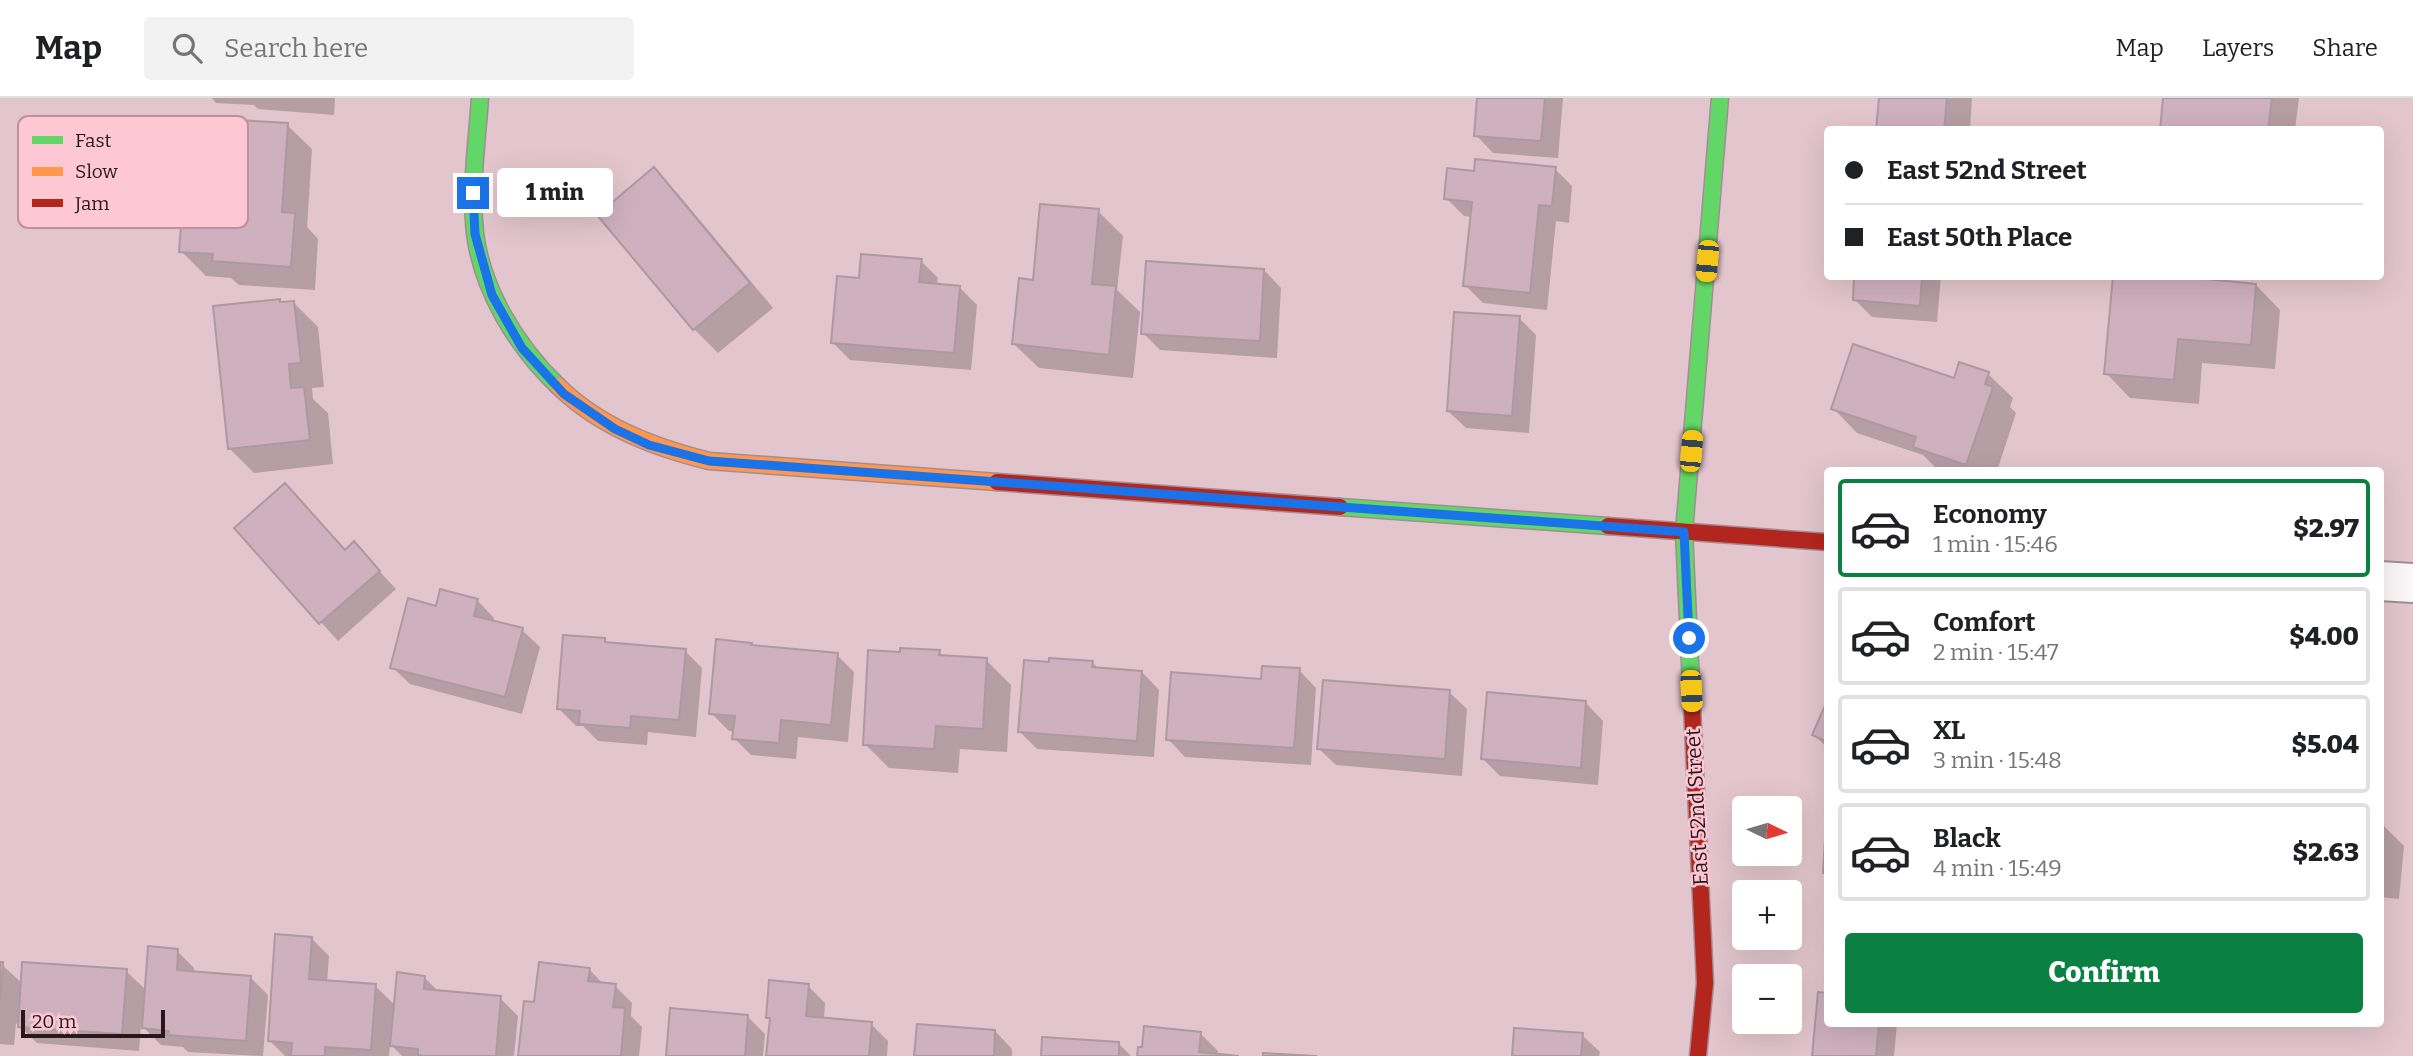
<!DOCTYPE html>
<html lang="en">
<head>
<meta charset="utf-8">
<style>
  body { margin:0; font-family:Bitter,serif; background:#f2f2f2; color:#202124; height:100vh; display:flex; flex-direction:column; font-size:26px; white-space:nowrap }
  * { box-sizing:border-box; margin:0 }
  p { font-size:23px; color:#757577 }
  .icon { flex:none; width:38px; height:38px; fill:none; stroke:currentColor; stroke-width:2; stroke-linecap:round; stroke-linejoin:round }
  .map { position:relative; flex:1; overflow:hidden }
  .sheet { position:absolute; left:1824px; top:369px; width:560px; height:560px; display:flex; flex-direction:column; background:#fff; border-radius:7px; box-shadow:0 7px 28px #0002 }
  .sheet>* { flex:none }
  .banner { position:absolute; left:1824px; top:28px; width:560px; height:154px; border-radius:7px; box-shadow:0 7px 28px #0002; display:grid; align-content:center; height:154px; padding:0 21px; background:#fff }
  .needle { width:46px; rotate:95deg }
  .fabs { position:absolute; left:1732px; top:698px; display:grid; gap:14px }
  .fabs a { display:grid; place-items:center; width:70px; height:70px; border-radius:7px; background:#fff; box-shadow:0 7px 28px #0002; font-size:35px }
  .scale { position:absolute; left:21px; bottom:18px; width:144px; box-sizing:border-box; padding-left:7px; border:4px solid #2a171c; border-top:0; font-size:19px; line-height:24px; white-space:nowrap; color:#2a171c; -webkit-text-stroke:5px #fdc7d4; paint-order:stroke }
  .end { position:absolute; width:32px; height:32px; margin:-16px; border:9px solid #1a73e8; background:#fff; box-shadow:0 0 0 4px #fff }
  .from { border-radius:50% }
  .bubble { position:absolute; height:49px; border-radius:7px; background:#fff; box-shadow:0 7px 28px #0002; font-size:23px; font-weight:800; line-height:49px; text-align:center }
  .car { position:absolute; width:21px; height:42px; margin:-21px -10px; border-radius:9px; box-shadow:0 0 5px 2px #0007; background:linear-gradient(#f5c518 24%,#345 0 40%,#f5c518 0 76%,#345 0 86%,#f5c518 0) }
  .banner b { display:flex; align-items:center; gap:24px; height:66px; font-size:26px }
  .banner b+b { border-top:2px solid #e0e0e0 }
  .banner i { width:18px; height:18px; background:#202124 }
  ul { padding:12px 0 0; list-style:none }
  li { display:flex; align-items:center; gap:21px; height:98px; margin:0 14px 10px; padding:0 7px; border:4px solid #e0e0e0; border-radius:7px }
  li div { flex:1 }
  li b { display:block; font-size:26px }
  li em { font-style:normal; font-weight:800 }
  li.selected { border-color:#0b8043 }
  li>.icon { width:63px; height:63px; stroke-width:1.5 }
  .action { display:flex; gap:14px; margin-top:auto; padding:14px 21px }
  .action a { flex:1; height:80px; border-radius:7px; background:#0b8043; color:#fff; font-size:28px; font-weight:800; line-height:80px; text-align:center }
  header { display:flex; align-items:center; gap:42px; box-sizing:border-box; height:98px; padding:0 35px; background:#fff; border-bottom:2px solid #e0e0e0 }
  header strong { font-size:33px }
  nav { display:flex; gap:38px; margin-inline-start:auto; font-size:24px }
  .search { width:490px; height:63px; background:#f2f2f2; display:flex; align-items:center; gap:18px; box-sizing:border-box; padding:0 24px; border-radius:7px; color:#757577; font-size:26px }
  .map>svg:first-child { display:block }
  .shadow { fill:#0003 }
  .building { fill:#cfb0be; stroke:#ae99a1; stroke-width:2 }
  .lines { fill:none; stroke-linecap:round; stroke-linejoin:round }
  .street-casing { stroke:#a38d93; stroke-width:42 }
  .fast-casing { stroke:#a38d93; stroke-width:19 }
  .slow-casing { stroke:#a38d93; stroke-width:19 }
  .jam-casing { stroke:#a38d93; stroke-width:19 }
  .street { stroke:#fbf6f8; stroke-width:38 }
  .fast { stroke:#63d668; stroke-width:16 }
  .slow { stroke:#ff974d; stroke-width:16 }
  .jam { stroke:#b3261e; stroke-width:16 }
  .route { stroke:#1a73e8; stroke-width:9 }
  .labels { text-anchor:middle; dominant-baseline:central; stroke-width:5; stroke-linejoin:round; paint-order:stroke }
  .street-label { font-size:21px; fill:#2a171c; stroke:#fdc7d4 }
  .key { fill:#fdc7d4; stroke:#be929d; stroke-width:2 }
  .key-label { font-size:19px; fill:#2a171c }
</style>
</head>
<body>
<header>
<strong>Map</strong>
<div class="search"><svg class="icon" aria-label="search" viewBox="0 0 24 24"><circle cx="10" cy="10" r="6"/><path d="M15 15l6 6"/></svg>Search here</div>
<nav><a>Map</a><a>Layers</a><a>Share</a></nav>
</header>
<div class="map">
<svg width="2413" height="958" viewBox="0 0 2413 958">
  <rect width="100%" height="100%" fill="#e3c6cd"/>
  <!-- shadow -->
  <path class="shadow" d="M 212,0 L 335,0 L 334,17 L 258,11 L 254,7 L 216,5 Z
    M 1479,0 L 1563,0 L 1558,60 L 1493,55 L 1476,37 Z
    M 1880,0 L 1972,0 L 1970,32 L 1878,32 Z
    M 2165,0 L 2299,0 L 2295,32 L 2162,32 Z
    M 287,27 L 312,51 L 307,129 L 318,141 L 315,192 L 239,187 L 231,180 L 206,178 L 181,153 L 218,118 Z
    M 1555,71 L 1572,88 L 1569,125 L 1556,123 L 1547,212 L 1483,205 L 1465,187 L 1472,119 L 1464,118 L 1446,100 L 1476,75 Z
    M 653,72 L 678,96 L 773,210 L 718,255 L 694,231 Z
    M 1098,113 L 1123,138 L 1117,192 L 1140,214 L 1133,280 L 1039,270 L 1014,246 L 1035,184 Z
    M 921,163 L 938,180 L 937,187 L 959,189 L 977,207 L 971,272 L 850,262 L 833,245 L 861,181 Z
    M 1264,172 L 1281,190 L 1277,260 L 1160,252 L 1143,235 Z
    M 1856,178 L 1941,178 L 1937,224 L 1872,219 L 1855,202 Z
    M 2256,187 L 2280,212 L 2275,271 L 2202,265 L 2199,306 L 2130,300 L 2106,275 Z
    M 293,204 L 318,229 L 324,289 L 312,290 L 313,301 L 328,315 L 333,366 L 254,375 L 229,350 L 282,206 Z
    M 1519,220 L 1536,237 L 1529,335 L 1466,330 L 1448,313 Z
    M 1988,276 L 2013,300 L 2010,309 L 2016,315 L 1997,373 L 1939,373 L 1923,357 L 1857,335 L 1833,310 Z
    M 237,431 L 346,454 L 354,446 L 396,491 L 338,543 Z
    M 477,502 L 494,520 L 493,524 L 522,532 L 540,549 L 522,616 L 410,586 L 392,569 L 438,510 Z
    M 604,541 L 609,546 L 685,553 L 702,570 L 696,639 L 648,634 L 647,647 L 598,643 L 583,628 L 576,628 L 558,610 Z
    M 751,546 L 753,549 L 837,557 L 854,574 L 848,644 L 798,639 L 796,661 L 751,657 L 734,640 L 735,633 L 729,633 L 711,615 Z
    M 939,554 L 945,559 L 986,562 L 1011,587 L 1007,654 L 960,651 L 958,675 L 889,670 L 865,646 Z
    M 1092,564 L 1099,571 L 1142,574 L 1159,592 L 1154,659 L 1037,651 L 1020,634 L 1051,566 Z
    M 1299,572 L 1316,590 L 1311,667 L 1185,659 L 1168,641 L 1263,582 Z
    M 1449,594 L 1467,611 L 1462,678 L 1336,667 L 1318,650 Z
    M 1586,605 L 1603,623 L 1598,687 L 1500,678 L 1483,661 Z
    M 1827,607 L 1827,650 L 1814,636 Z
    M 2380,724 L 2404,748 L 2399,801 L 2380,799 Z
    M 311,840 L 329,858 L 327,884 L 375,888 L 396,908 L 424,879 L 439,894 L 500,900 L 518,918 L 514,958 L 402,958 L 390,946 L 389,958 L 285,958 L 269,942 Z
    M 177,853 L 194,870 L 194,875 L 250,879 L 268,897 L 263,958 L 188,954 L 183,949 L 161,947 L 141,927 L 139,953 L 37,945 L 16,925 L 14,947 L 0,946 L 0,865 L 23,886 L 126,873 L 147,893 Z
    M 589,871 L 604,887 L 615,888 L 632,905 L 631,918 L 642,929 L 639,958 L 520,958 L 536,906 Z
    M 808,888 L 825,905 L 824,922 L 871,926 L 888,943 L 887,958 L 768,958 L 771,923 L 768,919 Z
    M 1827,897 L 1827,926 L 1897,926 L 1894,958 L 1814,958 Z
    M 748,919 L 765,936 L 763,958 L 668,958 Z
    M 995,933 L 1012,951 L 1012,958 L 916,958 Z
    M 1200,935 L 1218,953 L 1217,957 L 1226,958 L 1139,958 L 1144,951 Z
    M 1582,937 L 1600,954 L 1599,958 L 1514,958 Z
    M 1119,946 L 1131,958 L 1042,958 Z"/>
  <!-- building -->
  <path class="building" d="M 1477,0 L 1545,0 L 1541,43 L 1474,38 Z
    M 1879,0 L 1947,0 L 1944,32 L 1876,32 Z
    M 2163,0 L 2272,0 L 2268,32 L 2160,32 Z
    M 222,21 L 288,25 L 282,114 L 295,115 L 291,169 L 212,163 L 213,156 L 179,154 L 182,114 L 216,116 Z
    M 1475,61 L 1556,69 L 1552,108 L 1539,107 L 1530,195 L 1463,188 L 1472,104 L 1444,101 L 1447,70 L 1474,73 Z
    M 654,69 L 750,185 L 693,232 L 597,117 Z
    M 1040,106 L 1099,111 L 1092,186 L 1116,188 L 1109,257 L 1012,246 L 1019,180 L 1033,182 Z
    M 861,156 L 922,161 L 919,184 L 960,188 L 954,255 L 831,245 L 837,178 L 859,180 Z
    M 1146,163 L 1264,171 L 1260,243 L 1141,236 Z
    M 1854,178 L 1922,178 L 1920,208 L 1853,202 Z
    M 2113,178 L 2176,178 L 2256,186 L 2251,247 L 2178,241 L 2174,282 L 2104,276 Z
    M 280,201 L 280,204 L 294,203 L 301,265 L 289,266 L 291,290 L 304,289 L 310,342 L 228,351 L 213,208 Z
    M 1454,214 L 1520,218 L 1512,318 L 1447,313 Z
    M 1853,246 L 1954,280 L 1959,264 L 1989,274 L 1985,286 L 1993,289 L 1966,367 L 1913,349 L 1916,339 L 1831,311 Z
    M 285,385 L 345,452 L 354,443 L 380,473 L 319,526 L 234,430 Z
    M 440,491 L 478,501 L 474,518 L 523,530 L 505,599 L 390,570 L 408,500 L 436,508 Z
    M 563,537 L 605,540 L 605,544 L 686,551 L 679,622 L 631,618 L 630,630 L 579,626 L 580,613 L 557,611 Z
    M 716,541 L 752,545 L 751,547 L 838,555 L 831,627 L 781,622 L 779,645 L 732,641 L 735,618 L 709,616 Z
    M 900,550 L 940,552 L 939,557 L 987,560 L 983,631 L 936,628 L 934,651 L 863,647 L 868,552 L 900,554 Z
    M 1049,560 L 1093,563 L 1092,569 L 1142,573 L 1137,643 L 1018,634 L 1024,562 L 1049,564 Z
    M 1262,568 L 1300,570 L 1294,650 L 1166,642 L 1171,574 L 1261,581 Z
    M 1323,582 L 1450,592 L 1445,661 L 1317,651 Z
    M 1487,594 L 1586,603 L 1581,670 L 1481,661 Z
    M 1827,603 L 1827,644 L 1812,637 Z
    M 1825,741 L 1827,741 L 1827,776 L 1823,775 Z
    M 275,836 L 312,839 L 309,881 L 376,886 L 371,952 L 325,949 L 325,958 L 291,958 L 292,945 L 268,943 Z
    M 148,848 L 178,851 L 177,872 L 251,878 L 246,943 L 168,937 L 169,933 L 142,930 Z
    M 0,864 L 3,864 L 0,902 Z
    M 22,864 L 127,871 L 122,936 L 18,929 Z
    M 539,864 L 590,870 L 588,883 L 616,886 L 613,909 L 625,910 L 621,958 L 518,958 L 524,903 L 534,904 Z
    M 397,874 L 425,878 L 424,891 L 501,898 L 496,958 L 424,958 L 418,957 L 418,951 L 390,948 Z
    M 769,882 L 809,886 L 806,918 L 872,924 L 869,958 L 766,958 L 770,920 L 766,920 Z
    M 1818,894 L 1827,895 L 1827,926 L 1879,926 L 1876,958 L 1812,958 Z
    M 670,910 L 748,917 L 745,958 L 666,958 Z
    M 917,926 L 995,932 L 994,958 L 914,958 Z
    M 1144,928 L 1201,934 L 1199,954 L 1239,958 L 1137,958 L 1138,949 L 1142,949 Z
    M 1514,930 L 1583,935 L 1581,958 L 1512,958 Z
    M 1042,939 L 1119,944 L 1119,958 L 1041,958 Z
    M 1263,955 L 1317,958 L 1263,958 Z"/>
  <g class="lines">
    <!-- street casing -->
    <g class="street-casing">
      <path id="street" d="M 2380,483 L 2413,485"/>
    </g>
    <!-- fast casing -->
    <g class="fast-casing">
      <path id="fast" d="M 480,0 C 477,44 470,90 475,135 C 482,192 517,249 558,288
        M 1340,409 L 1608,428
        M 1691,587 L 1684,434 L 1720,0"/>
    </g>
    <!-- slow casing -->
    <g class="slow-casing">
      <path id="slow" d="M 558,288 C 600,329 653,349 709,363 L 997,384"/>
    </g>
    <!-- jam casing -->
    <g class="jam-casing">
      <path id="jam" d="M 997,384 L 1340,409
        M 1608,428 L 1827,444
        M 1691,587 L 1705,885 L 1698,958"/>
    </g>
    <!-- street -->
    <use href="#street" class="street"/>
    <!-- fast -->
    <use href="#fast" class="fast"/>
    <!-- slow -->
    <use href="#slow" class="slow"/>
    <!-- jam -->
    <use href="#jam" class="jam"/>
  </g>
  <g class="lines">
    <!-- route -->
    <path class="route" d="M 473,95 L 475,136 L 492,197 L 522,250 L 564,296 L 615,331 L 649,347 L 709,363 L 1684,434 L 1689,540"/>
  </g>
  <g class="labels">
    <!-- street labels -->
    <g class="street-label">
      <text transform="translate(1697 709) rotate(-93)">East 52nd Street</text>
    </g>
  </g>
  <!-- legend -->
  <rect x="18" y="18" width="230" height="112" rx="10" class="key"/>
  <rect x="32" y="38" width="31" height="8" fill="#63d668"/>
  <rect x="32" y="69" width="31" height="9" fill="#ff974d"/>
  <rect x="32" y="101" width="31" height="8" fill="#b3261e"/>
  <g class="key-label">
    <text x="75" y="49">Fast</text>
    <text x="75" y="80">Slow</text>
    <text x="75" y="112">Jam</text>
  </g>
</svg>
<div class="fabs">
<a><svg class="needle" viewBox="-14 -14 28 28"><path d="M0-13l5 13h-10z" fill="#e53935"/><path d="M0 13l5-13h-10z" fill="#757577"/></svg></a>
<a>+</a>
<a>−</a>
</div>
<div class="scale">20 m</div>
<i class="end from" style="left:1689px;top:540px"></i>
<i class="end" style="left:473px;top:95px"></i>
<div class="bubble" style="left:497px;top:70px;width:116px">1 min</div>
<i class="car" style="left:1707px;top:163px;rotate:185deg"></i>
<i class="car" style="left:1691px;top:353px;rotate:5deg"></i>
<i class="car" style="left:1691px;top:593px;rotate:177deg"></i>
<div class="banner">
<b><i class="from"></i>East 52nd Street</b>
<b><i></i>East 50th Place</b>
</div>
<section class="sheet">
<ul>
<li class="selected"><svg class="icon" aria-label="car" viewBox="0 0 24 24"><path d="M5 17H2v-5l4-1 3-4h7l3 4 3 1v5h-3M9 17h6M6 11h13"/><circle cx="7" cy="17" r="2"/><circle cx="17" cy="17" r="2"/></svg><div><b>Economy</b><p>1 min · 15:46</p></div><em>$2.97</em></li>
<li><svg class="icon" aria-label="car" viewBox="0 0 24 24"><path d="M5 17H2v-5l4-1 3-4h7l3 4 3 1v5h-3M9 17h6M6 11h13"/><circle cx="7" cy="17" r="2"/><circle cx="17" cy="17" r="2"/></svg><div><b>Comfort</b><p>2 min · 15:47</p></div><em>$4.00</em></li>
<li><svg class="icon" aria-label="car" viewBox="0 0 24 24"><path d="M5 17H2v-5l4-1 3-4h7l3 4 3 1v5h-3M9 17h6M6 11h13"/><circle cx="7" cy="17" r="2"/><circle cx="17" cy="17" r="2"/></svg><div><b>XL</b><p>3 min · 15:48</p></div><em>$5.04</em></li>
<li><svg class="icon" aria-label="car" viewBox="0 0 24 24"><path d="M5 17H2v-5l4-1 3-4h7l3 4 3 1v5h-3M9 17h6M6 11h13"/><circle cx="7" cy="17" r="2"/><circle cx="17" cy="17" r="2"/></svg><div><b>Black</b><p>4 min · 15:49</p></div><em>$2.63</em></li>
</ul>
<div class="action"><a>Confirm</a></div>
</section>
</div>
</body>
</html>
